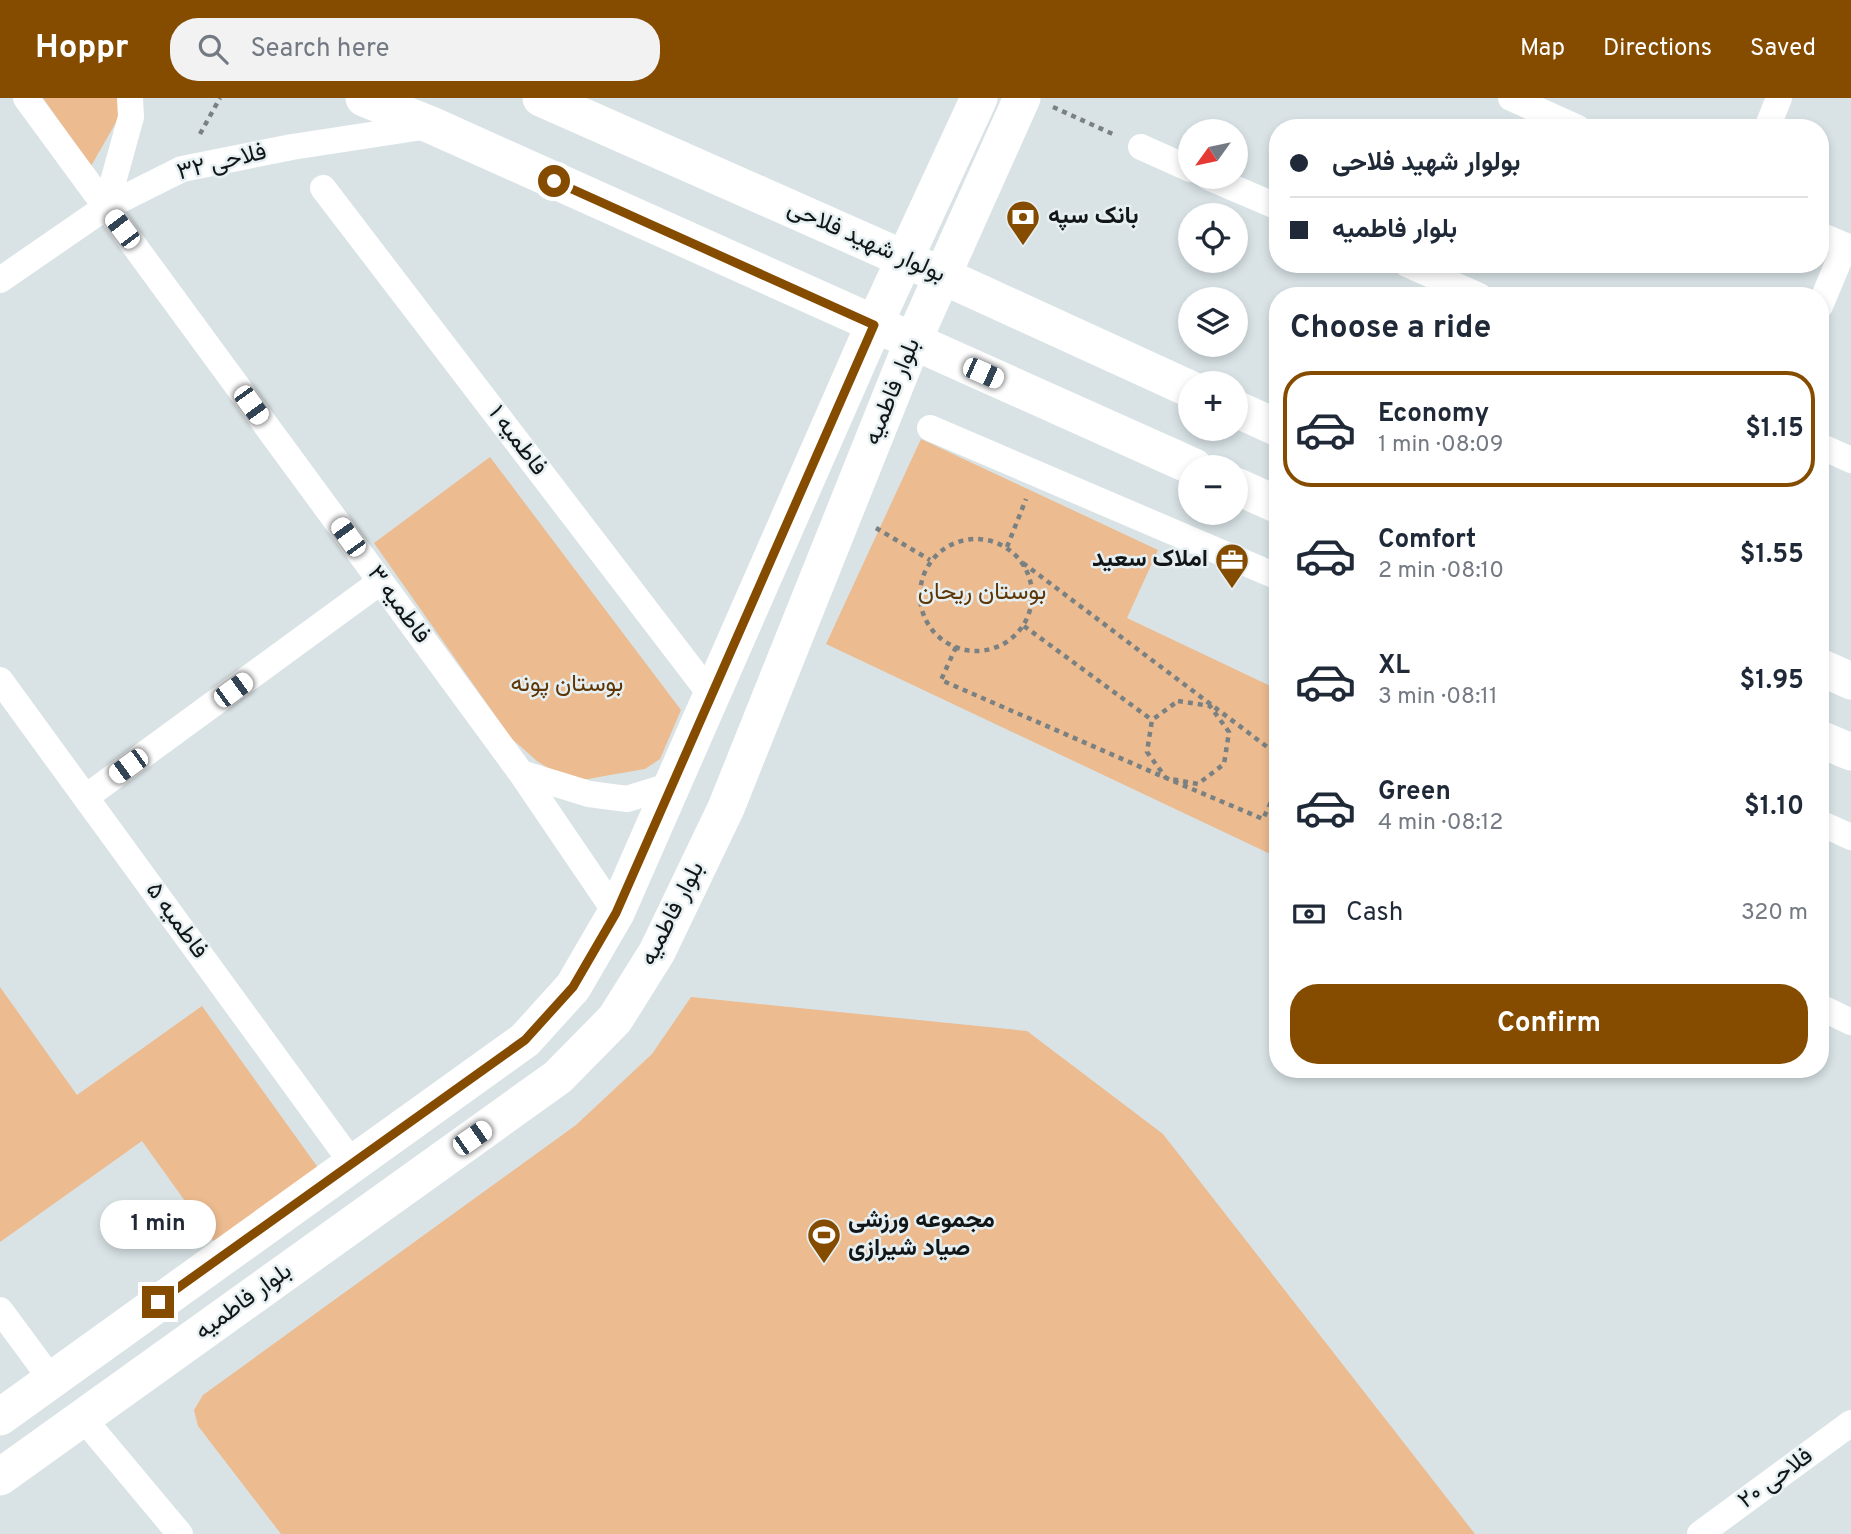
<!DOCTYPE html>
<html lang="en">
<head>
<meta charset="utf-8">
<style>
  body { margin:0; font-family:Overpass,Vazirmatn,sans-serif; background:#f2f2f3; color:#1f2937; height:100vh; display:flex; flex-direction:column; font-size:26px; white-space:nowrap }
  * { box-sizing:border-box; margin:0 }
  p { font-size:23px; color:#747a83 }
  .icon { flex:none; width:38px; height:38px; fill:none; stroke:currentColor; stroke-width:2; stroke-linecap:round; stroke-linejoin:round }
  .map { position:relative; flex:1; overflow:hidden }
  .drawer { position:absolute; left:1269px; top:189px; width:560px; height:791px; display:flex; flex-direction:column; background:#fff; border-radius:28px; box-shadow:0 4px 10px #0003 }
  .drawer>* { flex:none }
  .guide { position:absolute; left:1269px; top:21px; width:560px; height:154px; border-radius:28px; box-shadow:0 4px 10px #0003; display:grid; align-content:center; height:154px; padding:0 21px; background:#fff }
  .needle { width:46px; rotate:237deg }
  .fabs { position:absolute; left:1178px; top:21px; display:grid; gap:14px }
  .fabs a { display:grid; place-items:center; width:70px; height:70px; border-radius:50%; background:#fff; box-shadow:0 4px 10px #0003; font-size:35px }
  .end { position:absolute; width:32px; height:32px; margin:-16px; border:9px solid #854c00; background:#fff; box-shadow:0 0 0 4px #fff }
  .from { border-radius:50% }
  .bubble { position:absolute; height:49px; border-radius:24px; background:#fff; box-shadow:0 4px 10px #0003; font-size:23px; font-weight:700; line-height:49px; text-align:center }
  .car { position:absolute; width:21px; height:42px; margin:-21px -10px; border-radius:9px; box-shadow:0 0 5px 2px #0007; background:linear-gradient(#fff 24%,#345 0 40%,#fff 0 76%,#345 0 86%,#fff 0) }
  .guide b { display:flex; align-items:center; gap:24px; height:66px; font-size:26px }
  .guide b+b { border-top:2px solid #e0e1e3 }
  .guide i { width:18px; height:18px; background:#1f2937 }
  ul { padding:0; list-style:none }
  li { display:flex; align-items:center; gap:21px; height:116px; margin:0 14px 10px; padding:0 7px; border:4px solid transparent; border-radius:28px }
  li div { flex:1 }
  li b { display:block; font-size:26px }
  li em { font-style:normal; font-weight:700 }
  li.active { border-color:#854c00 }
  li>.icon { width:63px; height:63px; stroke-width:1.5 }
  h2 { padding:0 21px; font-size:32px; line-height:84px }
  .pay { display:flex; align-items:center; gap:18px; height:77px; padding:0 21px; font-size:26px }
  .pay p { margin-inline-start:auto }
  .primary-button { display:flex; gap:14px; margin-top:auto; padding:14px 21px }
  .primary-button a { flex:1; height:80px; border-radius:28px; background:#854c00; color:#fff; font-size:28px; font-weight:700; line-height:80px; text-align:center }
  header { display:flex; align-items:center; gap:42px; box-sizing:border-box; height:98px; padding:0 35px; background:#854c00; color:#fff }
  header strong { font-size:33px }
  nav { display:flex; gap:38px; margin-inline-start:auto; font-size:24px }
  .search { width:490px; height:63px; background:#f2f2f3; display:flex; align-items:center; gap:18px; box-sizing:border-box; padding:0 24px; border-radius:28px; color:#747a83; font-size:26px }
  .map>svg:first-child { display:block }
  .green { fill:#ecbb8f }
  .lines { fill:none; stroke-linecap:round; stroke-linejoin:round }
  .path { stroke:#7a8183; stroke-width:4.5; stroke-dasharray:5 5; stroke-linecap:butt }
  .street { stroke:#fff; stroke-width:26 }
  .secondary { stroke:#fff; stroke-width:37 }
  .route { stroke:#854c00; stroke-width:9 }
  .labels { text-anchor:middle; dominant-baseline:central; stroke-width:5; stroke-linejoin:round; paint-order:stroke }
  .street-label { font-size:24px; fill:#131617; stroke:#e6f0f3 }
  .poi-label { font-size:24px; font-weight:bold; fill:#131617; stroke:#e6f0f3; text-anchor:start }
  .park-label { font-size:24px; fill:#5f3504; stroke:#e6f0f3 }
</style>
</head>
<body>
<header>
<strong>Hoppr</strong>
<div class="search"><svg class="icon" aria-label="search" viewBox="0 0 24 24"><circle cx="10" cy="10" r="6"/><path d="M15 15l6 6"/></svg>Search here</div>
<nav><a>Map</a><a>Directions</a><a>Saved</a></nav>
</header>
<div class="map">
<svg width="1851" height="1436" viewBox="0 0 1851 1436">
  <rect width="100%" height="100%" fill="#d9e3e6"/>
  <!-- green -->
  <path class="green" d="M 43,0 L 119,0 L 118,21 L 91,68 Z
    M 921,341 L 1158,452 L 1127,520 L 1277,591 L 1277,759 L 826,546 Z
    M 490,359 L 681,612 L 660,661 L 645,671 L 610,677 L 583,682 L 559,677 L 537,663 L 511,640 L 374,445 Z
    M 0,889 L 77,997 L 202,908 L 319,1071 L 215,1145 L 142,1043 L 0,1144 Z
    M 691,899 L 1027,933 L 1163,1036 L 1475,1436 L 281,1436 L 198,1328 L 194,1312 L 203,1297 L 576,1027 L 652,956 Z"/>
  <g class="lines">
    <!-- path -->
    <path class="path" d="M 1053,9 L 1115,37
      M 200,36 L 220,0
      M 876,430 L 930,462
      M920 497a56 56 0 1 1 112 0a56 56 0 1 1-112 0Z
      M 1007,449 L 1026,401
      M 1023,465 L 1278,657
      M 1024,528 L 1152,622
      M 956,549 L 941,582 L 1166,680 L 1263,721 L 1278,689
      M 1178,603 L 1210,608 L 1229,634 L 1224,666 L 1198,686 L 1166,680 L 1147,654 L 1152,622 Z"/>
    <!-- street -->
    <path class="street" d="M 26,0 L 521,675 L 616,815
      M 1511,0 L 1578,30
      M 1767,30 L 1779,0
      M 1141,49 L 1190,71
      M 1208,79 L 1278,109
      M 323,90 L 711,597
      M 106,109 L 131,19 L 130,0
      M 1820,137 L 1851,150
      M 1407,166 L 1479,198
      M 0,182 L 106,109 L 182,71 L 292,49 L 429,28
      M 1820,208 L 1845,148
      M 930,330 L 1278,479
      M 1820,348 L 1851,362
      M 0,582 L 352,1065
      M 521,675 L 589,696 L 627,701 L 672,687
      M 86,699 L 380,484
      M 1820,725 L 1851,739
      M 1820,909 L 1851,924
      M 0,1212 L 51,1281
      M 82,1319 L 180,1436
      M 1700,1436 L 1851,1325"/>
    <!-- secondary -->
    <path class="secondary" d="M 364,0 L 431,27 L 1194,369
      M 541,0 L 943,178 L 1190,291
      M 1236,311 L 1278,330
      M 1236,388 L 1278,407
      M 1820,569 L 1851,583
      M 1820,641 L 1851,654
      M 0,1319 L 525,942 L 573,889 L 616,815 L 874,227 L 979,0
      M 0,1379 L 558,979 L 615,921 L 657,854 L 726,710 L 913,243 L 1022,0"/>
  </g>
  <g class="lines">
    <!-- route -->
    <path class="route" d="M 158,1204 L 525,942 L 573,889 L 616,815 L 874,227 L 554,83"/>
  </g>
  <!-- icons -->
  <defs>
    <g id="bank-pin" transform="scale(1.75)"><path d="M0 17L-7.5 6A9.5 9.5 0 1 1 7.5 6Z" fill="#854c00" stroke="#e6f0f3"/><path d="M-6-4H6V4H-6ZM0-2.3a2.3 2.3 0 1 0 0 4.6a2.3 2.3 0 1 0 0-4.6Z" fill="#fff"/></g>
    <g id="office-pin" transform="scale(1.75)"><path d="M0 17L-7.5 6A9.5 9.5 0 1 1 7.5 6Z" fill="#854c00" stroke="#e6f0f3"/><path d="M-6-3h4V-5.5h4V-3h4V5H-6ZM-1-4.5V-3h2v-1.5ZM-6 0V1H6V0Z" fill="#fff"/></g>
    <g id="stadium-pin" transform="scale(1.75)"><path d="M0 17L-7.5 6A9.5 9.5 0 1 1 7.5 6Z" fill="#854c00" stroke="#e6f0f3"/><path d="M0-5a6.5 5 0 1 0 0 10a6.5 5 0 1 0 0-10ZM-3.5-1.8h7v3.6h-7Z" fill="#fff"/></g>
  </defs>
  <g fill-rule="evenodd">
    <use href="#bank-pin" x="1023" y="119"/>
    <use href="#office-pin" x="1232" y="462"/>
    <use href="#stadium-pin" x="824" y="1137"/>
  </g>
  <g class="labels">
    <!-- street labels -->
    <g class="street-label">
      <text transform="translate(222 65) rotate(-14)">فلاحی ۳۲</text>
      <text transform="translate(866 144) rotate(24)">بولوار شهید فلاحی</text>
      <text transform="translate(893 294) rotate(-68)">بلوار فاطمیه</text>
      <text transform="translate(517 343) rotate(53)">فاطمیه ۱</text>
      <text transform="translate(398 507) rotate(54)">فاطمیه ۳</text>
      <text transform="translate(673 816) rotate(-63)">بلوار فاطمیه</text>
      <text transform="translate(176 823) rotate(54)">فاطمیه ۵</text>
      <text transform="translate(244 1204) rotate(-36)">بلوار فاطمیه</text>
      <text transform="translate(1776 1381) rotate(-36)">فلاحی ۲۰</text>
    </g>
    <!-- poi labels -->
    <g class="poi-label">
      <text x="1048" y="119">بانک سپه</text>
      <text x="1208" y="462" text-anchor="end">املاک سعید</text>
      <text x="848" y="1123">مجموعه ورزشی<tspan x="848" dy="28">صیاد شیرازی</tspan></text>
    </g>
    <!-- park labels -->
    <g class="park-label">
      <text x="982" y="495">بوستان ریحان</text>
      <text x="567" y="587">بوستان پونه</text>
    </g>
  </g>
</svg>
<div class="fabs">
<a><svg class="needle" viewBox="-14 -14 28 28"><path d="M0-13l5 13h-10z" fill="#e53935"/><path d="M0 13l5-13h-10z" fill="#747a83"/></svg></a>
<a><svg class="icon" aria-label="locate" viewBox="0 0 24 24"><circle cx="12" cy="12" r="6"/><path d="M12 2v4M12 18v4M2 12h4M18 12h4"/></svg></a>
<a><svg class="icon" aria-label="layers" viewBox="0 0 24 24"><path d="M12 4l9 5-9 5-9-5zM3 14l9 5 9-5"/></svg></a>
<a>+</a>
<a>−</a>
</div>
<i class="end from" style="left:554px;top:83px"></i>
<i class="end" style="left:158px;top:1204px"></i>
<div class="bubble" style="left:100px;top:1102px;width:116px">1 min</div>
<i class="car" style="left:122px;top:131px;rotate:323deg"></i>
<i class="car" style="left:983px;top:275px;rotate:114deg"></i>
<i class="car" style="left:251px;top:307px;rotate:144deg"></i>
<i class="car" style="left:348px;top:439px;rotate:324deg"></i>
<i class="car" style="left:233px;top:592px;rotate:54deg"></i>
<i class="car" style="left:128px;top:668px;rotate:234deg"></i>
<i class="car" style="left:472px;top:1040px;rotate:55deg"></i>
<div class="guide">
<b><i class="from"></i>بولوار شهید فلاحی</b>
<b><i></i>بلوار فاطمیه</b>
</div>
<section class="drawer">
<h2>Choose a ride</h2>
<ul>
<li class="active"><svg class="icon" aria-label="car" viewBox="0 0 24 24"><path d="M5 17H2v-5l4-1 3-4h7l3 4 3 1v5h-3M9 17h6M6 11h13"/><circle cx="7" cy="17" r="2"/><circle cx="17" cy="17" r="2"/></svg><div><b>Economy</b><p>1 min · 08:09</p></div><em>$1.15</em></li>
<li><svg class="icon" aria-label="car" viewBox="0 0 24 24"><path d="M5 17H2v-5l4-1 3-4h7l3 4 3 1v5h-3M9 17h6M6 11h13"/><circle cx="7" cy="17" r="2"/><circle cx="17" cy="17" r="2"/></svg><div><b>Comfort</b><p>2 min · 08:10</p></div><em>$1.55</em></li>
<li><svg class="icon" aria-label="car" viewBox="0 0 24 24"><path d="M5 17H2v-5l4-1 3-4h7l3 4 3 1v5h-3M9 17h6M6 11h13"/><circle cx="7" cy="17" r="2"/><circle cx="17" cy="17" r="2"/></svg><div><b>XL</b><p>3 min · 08:11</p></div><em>$1.95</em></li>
<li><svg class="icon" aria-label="car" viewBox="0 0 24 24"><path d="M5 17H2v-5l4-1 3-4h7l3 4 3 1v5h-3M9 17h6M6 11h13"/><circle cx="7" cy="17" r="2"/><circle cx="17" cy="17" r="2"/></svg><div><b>Green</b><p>4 min · 08:12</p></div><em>$1.10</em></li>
</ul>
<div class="pay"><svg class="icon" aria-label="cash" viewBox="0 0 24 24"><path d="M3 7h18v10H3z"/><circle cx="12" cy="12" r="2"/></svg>Cash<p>320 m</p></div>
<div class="primary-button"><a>Confirm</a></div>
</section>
</div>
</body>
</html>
